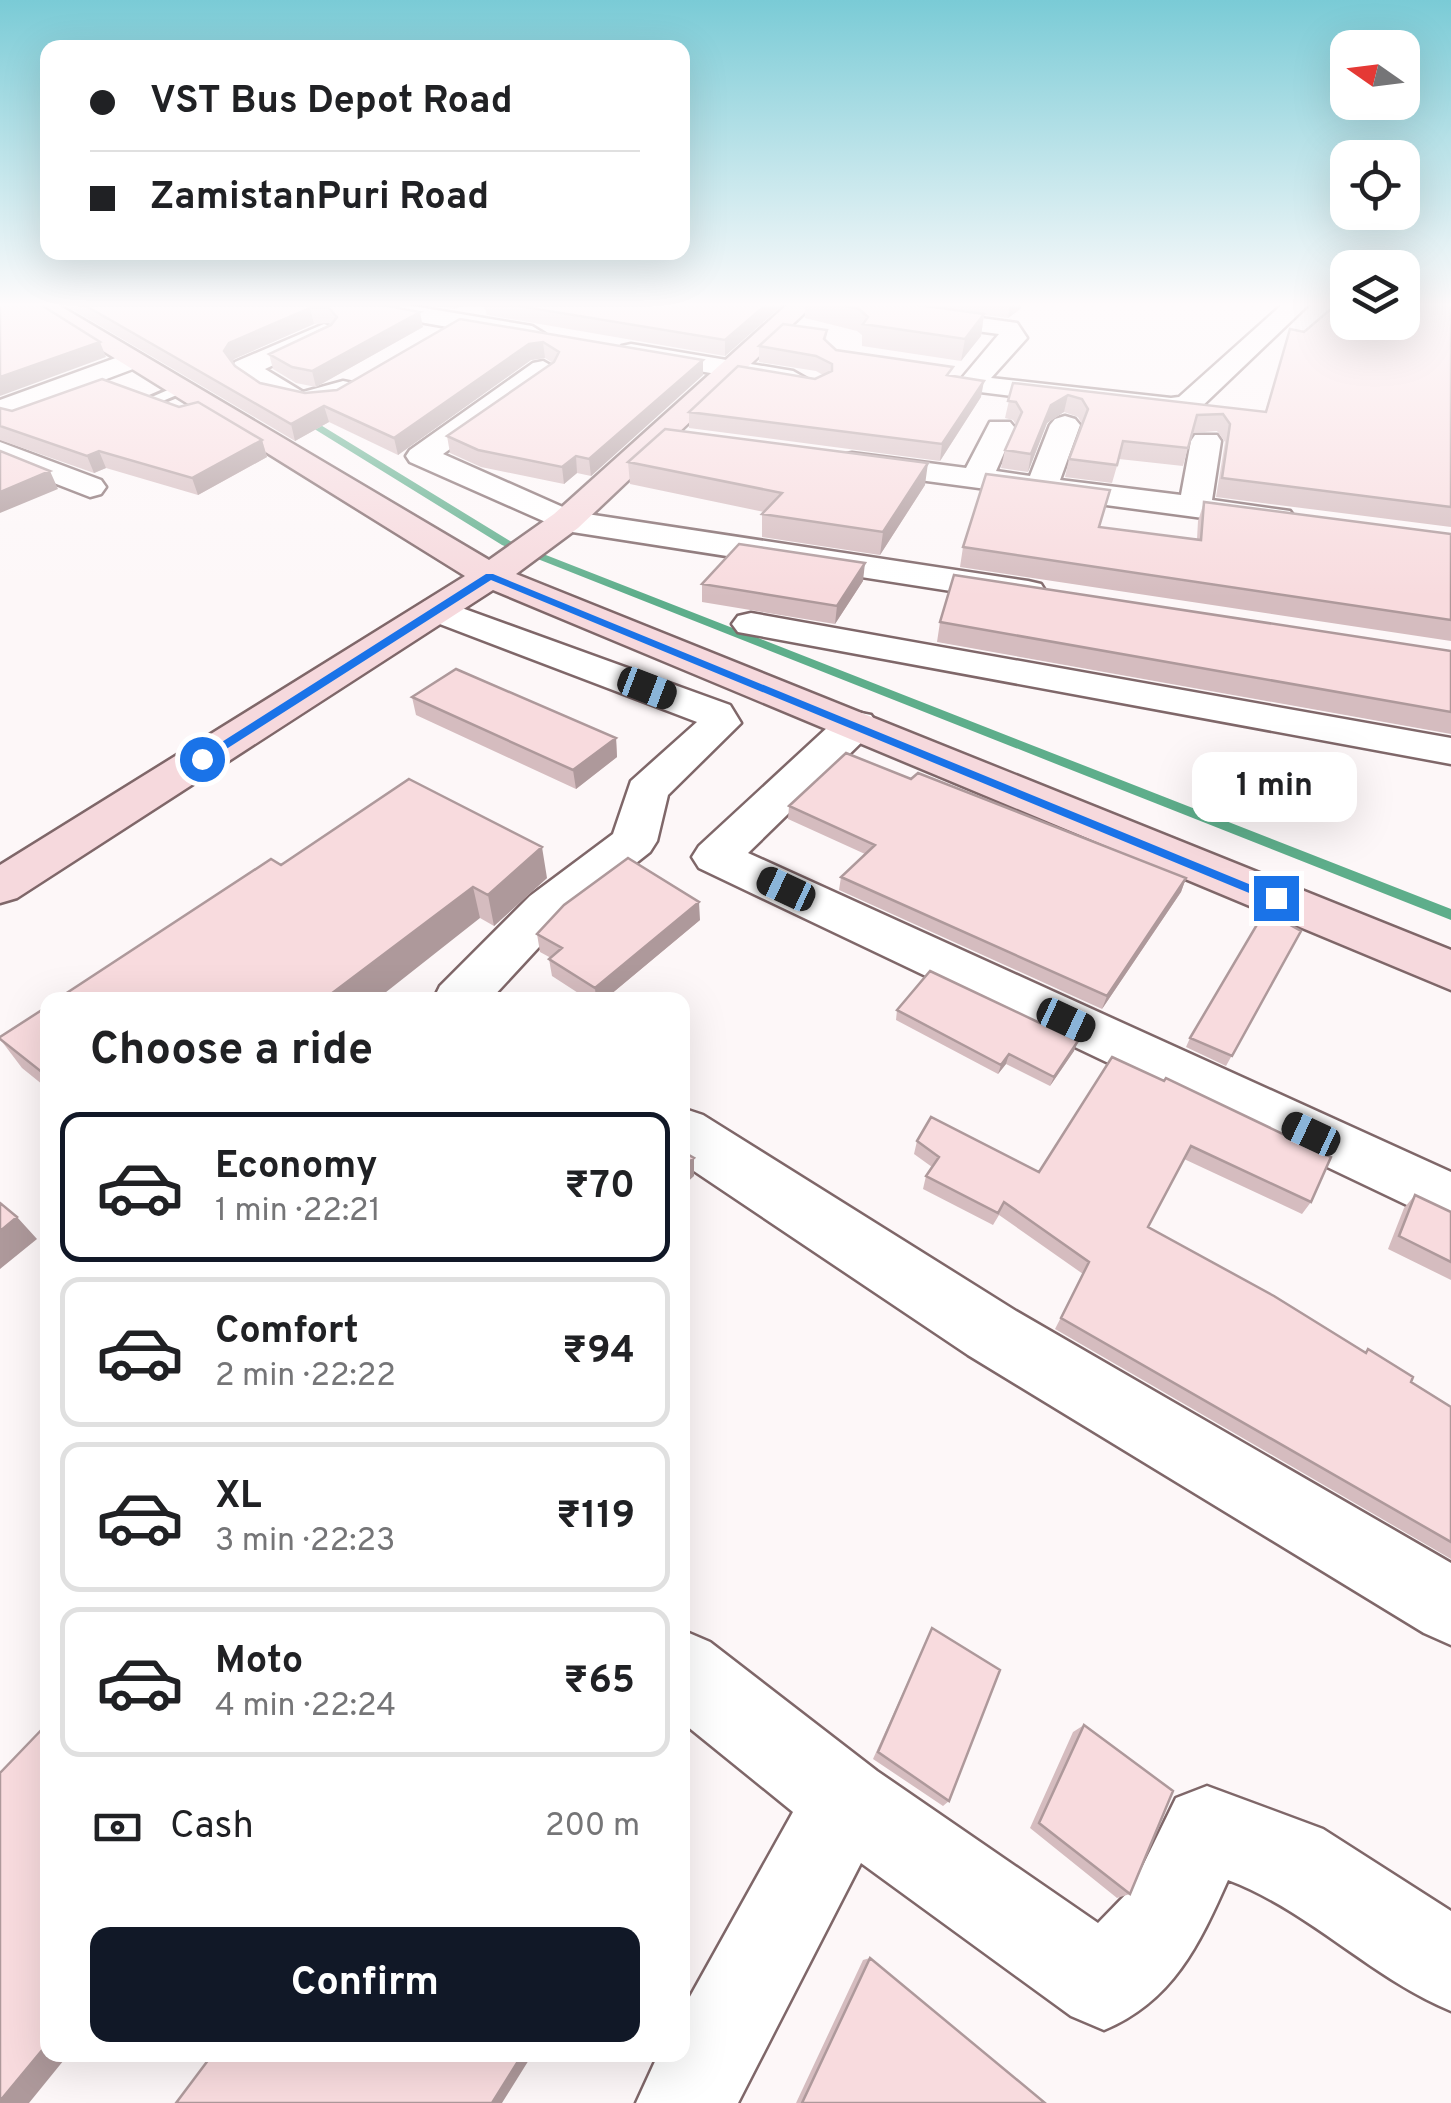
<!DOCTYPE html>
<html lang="en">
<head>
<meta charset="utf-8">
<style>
  body { margin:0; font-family:Overpass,sans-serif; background:#f6f6f6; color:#202124; height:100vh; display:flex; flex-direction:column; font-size:38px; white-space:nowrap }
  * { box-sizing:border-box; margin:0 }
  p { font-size:32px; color:#757577 }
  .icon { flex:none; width:55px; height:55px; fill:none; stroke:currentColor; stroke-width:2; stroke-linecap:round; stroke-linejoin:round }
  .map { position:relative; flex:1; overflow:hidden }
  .panel { position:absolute; left:40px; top:992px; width:650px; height:1070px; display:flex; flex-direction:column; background:#fff; border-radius:20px; box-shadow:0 10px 40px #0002 }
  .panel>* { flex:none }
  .guide { position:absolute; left:40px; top:40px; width:650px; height:220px; border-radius:20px; box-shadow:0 10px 40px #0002; display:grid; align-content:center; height:220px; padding:0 50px; background:#fff }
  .needle { width:65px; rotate:284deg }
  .controls { position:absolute; left:1330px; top:30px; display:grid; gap:20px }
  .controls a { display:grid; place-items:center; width:90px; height:90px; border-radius:20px; background:#fff; box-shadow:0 10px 40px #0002; font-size:50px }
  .end { position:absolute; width:45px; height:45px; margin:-22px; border:12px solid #1a73e8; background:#fff; box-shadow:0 0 0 5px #fff }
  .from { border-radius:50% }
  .bubble { position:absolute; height:70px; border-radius:20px; background:#fff; box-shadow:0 10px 40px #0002; font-size:32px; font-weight:700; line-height:70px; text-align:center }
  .car { position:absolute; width:30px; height:60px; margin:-30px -15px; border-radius:12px; box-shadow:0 0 8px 2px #0007; background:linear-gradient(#222 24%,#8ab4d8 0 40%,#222 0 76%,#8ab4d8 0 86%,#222 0) }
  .guide b { display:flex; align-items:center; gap:35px; height:95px; font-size:38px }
  .guide b+b { border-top:2px solid #e0e0e0 }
  .guide i { width:25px; height:25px; background:#202124 }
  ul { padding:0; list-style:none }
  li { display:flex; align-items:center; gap:30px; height:150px; margin:0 20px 15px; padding:0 30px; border:5px solid #e0e0e0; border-radius:20px }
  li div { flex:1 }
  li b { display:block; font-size:38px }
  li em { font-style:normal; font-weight:700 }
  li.on { border-color:#111827 }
  li>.icon { width:90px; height:90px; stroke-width:1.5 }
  h2 { padding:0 50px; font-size:45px; line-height:120px }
  .pay { display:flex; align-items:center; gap:25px; height:110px; padding:0 50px; font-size:38px }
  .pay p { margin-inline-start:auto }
  .action { display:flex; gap:20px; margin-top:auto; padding:20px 50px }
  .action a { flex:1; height:115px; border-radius:20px; background:#111827; color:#fff; font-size:40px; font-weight:700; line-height:115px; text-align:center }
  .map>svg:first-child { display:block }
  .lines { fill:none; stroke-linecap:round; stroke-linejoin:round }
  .stream { fill:#5eae8b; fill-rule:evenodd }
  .lane-casing { stroke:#7f6769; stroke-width:6 }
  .street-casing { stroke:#7f6769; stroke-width:5 }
  .secondary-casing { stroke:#7f6769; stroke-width:5 }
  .lane { fill:#fff; fill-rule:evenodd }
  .street { fill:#fff; fill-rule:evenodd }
  .secondary { fill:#f6d9dd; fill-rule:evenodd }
  .wall { fill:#d5bcbf }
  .shaded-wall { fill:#ae999b }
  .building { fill:#f8dbde; stroke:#ae999b; stroke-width:2.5 }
  .route { fill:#1a73e8 }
</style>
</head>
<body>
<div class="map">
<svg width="1451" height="2103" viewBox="0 0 1451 2103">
  <rect width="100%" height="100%" fill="#fdf7f8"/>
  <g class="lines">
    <!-- stream -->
    <path class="stream" d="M 295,413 L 301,413 L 510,541 L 1451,909 L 1451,920 L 502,545 L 295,417 Z"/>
    <!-- lane casing -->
    <g class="lane-casing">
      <path id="lane" d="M 177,386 L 191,389 L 153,405 L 145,400 Z"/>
    </g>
    <!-- street casing -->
    <g class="street-casing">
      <path id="street" d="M 340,303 L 394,303 L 532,326 L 545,334 L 532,342 L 352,310 Z
        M 806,303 L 873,303 L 1017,323 L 1027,338 L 991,378 L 1171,398 L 1179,397 L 1284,303 L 1310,303 L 1197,411 L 1171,416 L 972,391 L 962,378 L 999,334 L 818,310 Z
        M 324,324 L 333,327 L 337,332 L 333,337 L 265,369 L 303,392 L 343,381 L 353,383 L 357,389 C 326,429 256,401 232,368 L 235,362 Z
        M 631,344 L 793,371 L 807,379 L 793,387 L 622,358 L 618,352 L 622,346 Z
        M 132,352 L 145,360 L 141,366 L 0,419 L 0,400 Z
        M 543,361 L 557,369 L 553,375 L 443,454 L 574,512 L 1028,581 L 1041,584 L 1046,592 L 1041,600 L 1028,603 L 566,531 L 410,462 L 406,456 L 410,450 L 533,363 Z
        M 1065,416 L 1075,419 L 1080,425 L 1060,480 L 1181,495 L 1191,441 L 1195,435 L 1217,435 L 1221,441 L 1212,500 L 1290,511 L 1295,518 L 1290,525 L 1278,528 L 852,471 L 841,469 L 837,462 L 841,455 L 852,453 L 966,468 L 990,422 L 1010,422 L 1015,428 L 996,471 L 1030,476 L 1050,425 L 1055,419 Z
        M 0,442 L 101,480 L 106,487 L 101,494 L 90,497 L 0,462 Z
        M 437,599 L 730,705 L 741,723 L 668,795 L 657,841 L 650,852 L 564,920 L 490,1000 L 433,1000 L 440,986 L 530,896 L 613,834 L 631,781 L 697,722 L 424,618 L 419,610 L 424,602 Z
        M 751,613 L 1451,738 L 1451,764 L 738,632 L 732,624 L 738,616 Z
        M 856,712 L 871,715 L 877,724 L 871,733 L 748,853 L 1451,1172 L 1451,1226 L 699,868 L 692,857 L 699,846 L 841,715 Z
        M 682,1108 L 703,1115 L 1016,1311 L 1451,1563 L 1451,1645 L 1424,1633 L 968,1355 L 682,1163 Z
        M 682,1630 L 710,1642 L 877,1771 L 1098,1923 L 1132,1888 L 1176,1798 L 1207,1786 L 1323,1829 L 1451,1911 L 1451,2011 C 1371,1978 1310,1911 1228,1880 C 1199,1945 1173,2001 1104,2030 L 1071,2016 L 861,1863 L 738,2103 L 636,2103 L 658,2055 L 682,2055 L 682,2011 L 793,1812 L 682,1722 Z"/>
    </g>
    <!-- secondary casing -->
    <g class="secondary-casing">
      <path id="secondary" d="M 26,303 L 55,303 L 489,560 L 554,514 L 789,303 L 815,303 L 578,528 L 516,574 L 1451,950 L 1451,990 L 493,590 L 17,898 L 0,903 L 0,865 L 465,576 Z"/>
    </g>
    <!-- lane -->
    <use href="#lane" class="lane"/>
    <!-- street -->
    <use href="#street" class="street"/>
    <!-- secondary -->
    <use href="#secondary" class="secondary"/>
  </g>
  <!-- wall -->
  <path class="wall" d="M 61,303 L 371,303 L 423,327 L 316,387 L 296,383 L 273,369 L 269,354 L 332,323 L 314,324 L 234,359 L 232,362 L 235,366 L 260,383 L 305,393 L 337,390 L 460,319 L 703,360 L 703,375 L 591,476 L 577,473 L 564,484 L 481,467 L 450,453 L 447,436 L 553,363 L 545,358 L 531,360 L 398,455 L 329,422 L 295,441 Z
    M 416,303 L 471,303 L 454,309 Z
    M 474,303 L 785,303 L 725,356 L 487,315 L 484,306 Z
    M 805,303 L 1024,303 L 1019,310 L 1008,318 L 984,315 L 981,336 L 961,361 L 862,346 L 862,335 L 857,331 L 805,318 Z
    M 1451,303 L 1451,527 L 1216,497 L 1225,442 L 1217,431 L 1192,433 L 1183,466 L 1119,459 L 1112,483 L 1065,477 L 1069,459 L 1082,424 L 1078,417 L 1064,412 L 1047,423 L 1028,472 L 1001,468 L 1005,450 L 1016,425 L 1013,420 L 1005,418 L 1013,383 L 1265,412 L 1285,346 L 1304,332 Z
    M 827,330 L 826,340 L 836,350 L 952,376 L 981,397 L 940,461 L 689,428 L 689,412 L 815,379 L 823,375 L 816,371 L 759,362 L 759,346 Z
    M 0,408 L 12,411 L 262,440 L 267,457 L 198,495 L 106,468 L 94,473 L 0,440 Z
    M 628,462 L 925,485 L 880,555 L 762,537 L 762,514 L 764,512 L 630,484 Z
    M 1204,502 L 1451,534 L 1451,641 L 960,567 L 963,547 L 1100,527 L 1197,539 L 1198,521 Z
    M 863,581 L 835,624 L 702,602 L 702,584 Z
    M 940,622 L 1451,651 L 1451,734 L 937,642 Z
    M 412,697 L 616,738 L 617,757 L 576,789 L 416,715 Z
    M 911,779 L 1186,878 L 1181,892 L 1102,1009 L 839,890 L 841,877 L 865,854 L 788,819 L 789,806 Z
    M 281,865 L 547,878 L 494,926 L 480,918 Z
    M 700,920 L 604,1000 L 589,1000 L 552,976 L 549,959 L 551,958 L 540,952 L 537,934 Z
    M 1301,931 L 1226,1066 L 1186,1047 L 1190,1038 Z
    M 48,1006 L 48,1089 L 22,1068 L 0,1039 Z
    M 897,1010 L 1074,1051 L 1050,1086 L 1006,1064 L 998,1074 L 896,1020 Z
    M 1112,1057 L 1311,1202 L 1302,1214 L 1184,1159 L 1148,1227 L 1365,1352 L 1368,1349 L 1411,1382 L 1451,1407 L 1451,1559 L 1055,1329 L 1083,1274 L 999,1215 L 993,1225 L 923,1189 L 926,1176 L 932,1167 L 914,1154 L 917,1141 L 1039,1172 Z
    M 1415,1195 L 1451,1212 L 1451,1280 L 1388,1249 L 1404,1208 Z
    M 932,1628 L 949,1801 L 943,1806 L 873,1759 Z
    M 1084,1725 L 1130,1894 L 1117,1898 L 1030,1828 L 1073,1732 Z
    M 870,1958 L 1045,2103 L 796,2103 L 863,1960 Z"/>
  <!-- shaded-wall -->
  <path class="shaded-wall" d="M 453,303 L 471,303 L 454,309 Z
    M 768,303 L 785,303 L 725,356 L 725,340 Z
    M 1010,303 L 1024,303 L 1019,310 L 1008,318 Z
    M 310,308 L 314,324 L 234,359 L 229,366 L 224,351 L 229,343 Z
    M 420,312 L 423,327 L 316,387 L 312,371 Z
    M 984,314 L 981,336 L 961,361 L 965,339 Z
    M 100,342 L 106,357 L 0,396 L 0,377 Z
    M 543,342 L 545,358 L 531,360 L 398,455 L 394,438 L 529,344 Z
    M 703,360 L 703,375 L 591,476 L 589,459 Z
    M 984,381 L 981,397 L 940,461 L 942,444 Z
    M 1068,395 L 1064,412 L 1047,423 L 1028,472 L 1031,454 L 1051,405 Z
    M 324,406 L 329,422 L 295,441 L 291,424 Z
    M 262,440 L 267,457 L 198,495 L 192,478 Z
    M 99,451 L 106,468 L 94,473 L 87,456 Z
    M 576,456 L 577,473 L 564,484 L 562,467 Z
    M 928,463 L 925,485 L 880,555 L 883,532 Z
    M 50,471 L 58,489 L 0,513 L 0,492 Z
    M 865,563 L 863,581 L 835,624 L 837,606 Z
    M 616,738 L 617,757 L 576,789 L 573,770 Z
    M 542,847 L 547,878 L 494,926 L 488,895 Z
    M 1186,878 L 1181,892 L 1102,1009 L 1107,996 Z
    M 473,887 L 480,918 L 376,1000 L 323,1000 Z
    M 699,902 L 700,920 L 604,1000 L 596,1000 L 595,988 Z
    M 1078,1041 L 1074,1051 L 1050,1086 L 1054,1077 Z
    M 1009,1054 L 1006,1064 L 998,1074 L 1001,1065 Z
    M 694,1158 L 694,1176 L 682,1187 L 682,1168 Z
    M 17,1217 L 37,1239 L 0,1269 L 0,1231 Z
    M 48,2043 L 48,2055 L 68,2055 L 29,2103 L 0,2103 L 0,2101 Z
    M 522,2055 L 532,2055 L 502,2103 L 492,2103 Z"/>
  <!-- building -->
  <path class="building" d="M 0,303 L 38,303 L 100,342 L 0,377 Z
    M 81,303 L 371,303 L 420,312 L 312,371 L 292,367 L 269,354 L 331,325 L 337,317 L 329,308 L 310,308 L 229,343 L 224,351 L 235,366 L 260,383 L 305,393 L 337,390 L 460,319 L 703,360 L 589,459 L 576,456 L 562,467 L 478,450 L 447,436 L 554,362 L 559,352 L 543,342 L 529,344 L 394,438 L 324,406 L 291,424 Z
    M 500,303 L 768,303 L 725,340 Z
    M 831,303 L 904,303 L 984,314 L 965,339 L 863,324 L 868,317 L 859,309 Z
    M 1338,303 L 1348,303 L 1348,322 L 1402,322 L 1402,303 L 1451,303 L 1451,507 L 1222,478 L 1230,424 L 1223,414 L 1197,415 L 1188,448 L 1123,441 L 1117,465 L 1069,459 L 1088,409 L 1082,399 L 1068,395 L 1051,405 L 1031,454 L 1005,450 L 1022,412 L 1016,402 L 1008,401 L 1013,383 L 1266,412 L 1290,329 L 1304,332 Z
    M 783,324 L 827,330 L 824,339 L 836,350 L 953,367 L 947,375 L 984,381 L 942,444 L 689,412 L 738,366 L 815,379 L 832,371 L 832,364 L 816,356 L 759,346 Z
    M 102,379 L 179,407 L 198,402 L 262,440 L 192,478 L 99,451 L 87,456 L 0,426 L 0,408 L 12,411 Z
    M 665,429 L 928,463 L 883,532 L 762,514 L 782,493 L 628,462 Z
    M 0,451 L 50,471 L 0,492 Z
    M 986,474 L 1110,490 L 1099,527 L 1201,540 L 1204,502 L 1451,534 L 1451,620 L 963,547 Z
    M 739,544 L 865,563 L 837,606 L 702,584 Z
    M 954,575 L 1451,651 L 1451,712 L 940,622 Z
    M 456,669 L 616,738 L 573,770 L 412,697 Z
    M 846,753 L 911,779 L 918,773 L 1186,878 L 1107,996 L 841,877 L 875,845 L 789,806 Z
    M 409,779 L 542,847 L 488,895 L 473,887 L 323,1000 L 56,1000 L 271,859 L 281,865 Z
    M 628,858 L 699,902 L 595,988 L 549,959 L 562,948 L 537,934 L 564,905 Z
    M 1265,911 L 1301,931 L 1232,1056 L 1190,1038 Z
    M 930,971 L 1078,1041 L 1054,1077 L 1009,1054 L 1001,1065 L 897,1010 Z
    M 48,1006 L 48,1077 L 0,1039 L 0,1037 Z
    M 1112,1057 L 1164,1081 L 1166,1078 L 1331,1157 L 1311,1202 L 1191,1146 L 1148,1227 L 1274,1296 L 1366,1353 L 1368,1349 L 1413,1377 L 1411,1382 L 1451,1407 L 1451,1542 L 1061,1318 L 1089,1262 L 1004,1202 L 998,1213 L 926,1176 L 939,1157 L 917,1141 L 931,1117 L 1039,1172 Z
    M 682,1151 L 694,1158 L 682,1168 Z
    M 1415,1195 L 1451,1212 L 1451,1262 L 1399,1236 Z
    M 0,1203 L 17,1217 L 0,1231 Z
    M 932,1628 L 1000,1670 L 949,1801 L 878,1752 Z
    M 48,1723 L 48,2043 L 0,2101 L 0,1773 Z
    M 1084,1725 L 1173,1791 L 1130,1894 L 1039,1823 Z
    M 870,1958 L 1045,2103 L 802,2103 Z
    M 212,2055 L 522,2055 L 492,2103 L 176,2103 Z"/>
  <!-- sky -->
  <linearGradient id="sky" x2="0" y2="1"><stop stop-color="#7acbd6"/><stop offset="0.51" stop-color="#fefbfc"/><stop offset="1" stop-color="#fefbfc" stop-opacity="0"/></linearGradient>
  <rect width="1451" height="597" fill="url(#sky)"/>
  <!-- route -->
  <path class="route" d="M 486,574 L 493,574 L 1283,898 L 1271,902 L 491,580 L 206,762 L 195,759 Z"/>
</svg>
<div class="controls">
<a><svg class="needle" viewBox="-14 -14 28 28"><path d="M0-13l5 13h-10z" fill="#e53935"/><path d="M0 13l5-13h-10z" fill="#757577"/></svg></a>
<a><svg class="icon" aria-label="locate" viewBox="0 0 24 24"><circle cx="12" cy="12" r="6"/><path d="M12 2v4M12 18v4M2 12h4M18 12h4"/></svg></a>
<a><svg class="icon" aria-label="layers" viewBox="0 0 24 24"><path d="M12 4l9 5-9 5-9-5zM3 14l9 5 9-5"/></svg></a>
</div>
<i class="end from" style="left:202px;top:759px"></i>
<i class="end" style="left:1276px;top:898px"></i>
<div class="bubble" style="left:1192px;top:752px;width:165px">1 min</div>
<i class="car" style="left:647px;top:688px;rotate:111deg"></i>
<i class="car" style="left:786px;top:889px;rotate:295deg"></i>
<i class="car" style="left:1066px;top:1020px;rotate:115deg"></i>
<i class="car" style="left:1311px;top:1134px;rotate:295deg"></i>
<div class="guide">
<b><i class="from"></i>VST Bus Depot Road</b>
<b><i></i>ZamistanPuri Road</b>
</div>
<section class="panel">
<h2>Choose a ride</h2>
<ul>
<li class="on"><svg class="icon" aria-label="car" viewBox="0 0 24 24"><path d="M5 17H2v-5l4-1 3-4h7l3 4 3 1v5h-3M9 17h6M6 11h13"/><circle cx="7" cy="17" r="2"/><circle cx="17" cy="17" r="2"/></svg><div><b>Economy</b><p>1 min · 22:21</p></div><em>₹70</em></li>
<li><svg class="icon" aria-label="car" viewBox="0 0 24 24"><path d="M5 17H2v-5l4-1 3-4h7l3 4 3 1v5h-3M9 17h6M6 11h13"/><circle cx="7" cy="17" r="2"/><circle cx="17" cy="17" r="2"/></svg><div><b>Comfort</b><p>2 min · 22:22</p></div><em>₹94</em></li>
<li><svg class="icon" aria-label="car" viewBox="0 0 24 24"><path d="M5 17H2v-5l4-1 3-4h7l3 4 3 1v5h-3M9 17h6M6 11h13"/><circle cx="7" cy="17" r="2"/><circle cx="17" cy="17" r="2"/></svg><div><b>XL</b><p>3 min · 22:23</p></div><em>₹119</em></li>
<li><svg class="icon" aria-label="car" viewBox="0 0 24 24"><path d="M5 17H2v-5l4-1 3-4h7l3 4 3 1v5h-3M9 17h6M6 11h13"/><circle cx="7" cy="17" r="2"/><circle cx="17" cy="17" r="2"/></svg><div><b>Moto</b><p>4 min · 22:24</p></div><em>₹65</em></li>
</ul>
<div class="pay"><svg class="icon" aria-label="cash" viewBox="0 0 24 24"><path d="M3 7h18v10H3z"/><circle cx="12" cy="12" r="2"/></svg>Cash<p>200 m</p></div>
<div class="action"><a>Confirm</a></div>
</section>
</div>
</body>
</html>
